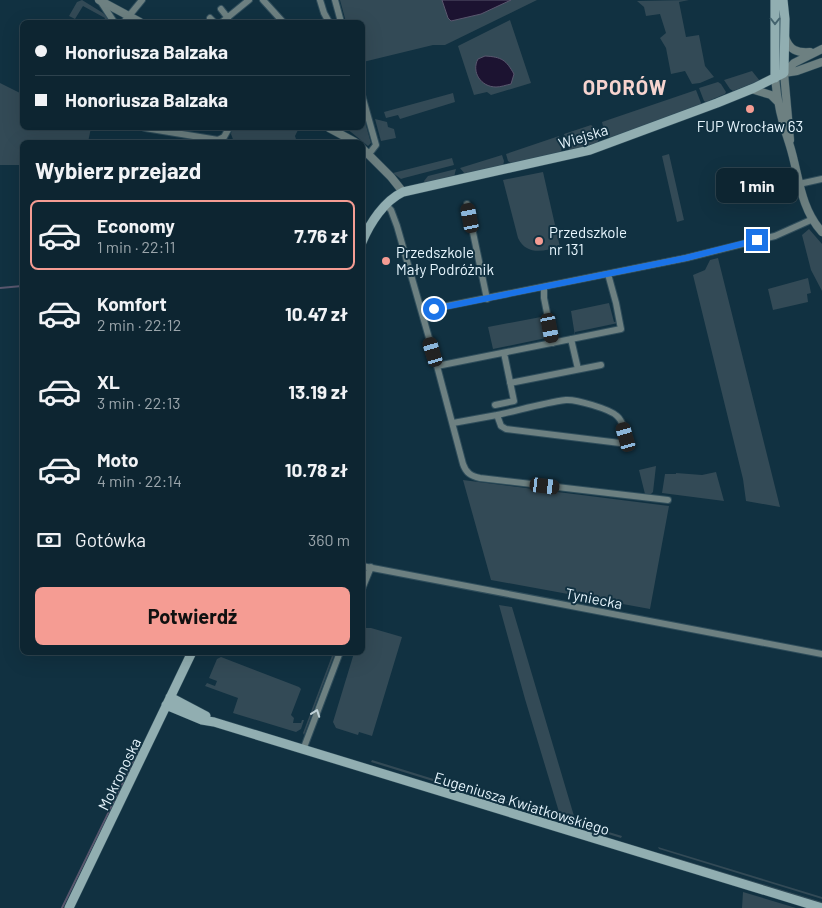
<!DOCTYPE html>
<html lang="pl">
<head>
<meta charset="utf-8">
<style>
  body { margin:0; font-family:Barlow,sans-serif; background:#1b313d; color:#f1f3f6; height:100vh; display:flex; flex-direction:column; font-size:19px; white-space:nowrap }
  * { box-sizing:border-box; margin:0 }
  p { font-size:16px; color:#9aa5ab }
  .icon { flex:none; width:28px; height:28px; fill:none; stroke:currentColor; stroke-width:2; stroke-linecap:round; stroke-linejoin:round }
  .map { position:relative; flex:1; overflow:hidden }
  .details { position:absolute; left:20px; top:140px; width:345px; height:515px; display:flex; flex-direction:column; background:#0d2531; border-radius:8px; box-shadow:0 5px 20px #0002,0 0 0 1px #2d424d }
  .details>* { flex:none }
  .top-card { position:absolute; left:20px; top:20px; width:345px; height:110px; border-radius:8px; box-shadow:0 5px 20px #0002,0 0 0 1px #2d424d; display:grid; align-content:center; height:110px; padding:0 15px; background:#0d2531 }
  .end { position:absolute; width:22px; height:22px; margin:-11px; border:6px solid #1a73e8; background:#fff; box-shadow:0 0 0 2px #fff }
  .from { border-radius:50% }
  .bubble { position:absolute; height:35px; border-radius:8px; background:#0d2531; box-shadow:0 5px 20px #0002,0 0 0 1px #2d424d; font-size:16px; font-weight:700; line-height:35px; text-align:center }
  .car { position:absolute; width:15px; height:30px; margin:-15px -8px; border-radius:6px; box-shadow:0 0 4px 1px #0007; background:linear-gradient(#222 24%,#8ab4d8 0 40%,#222 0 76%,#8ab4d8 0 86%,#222 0) }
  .top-card b { display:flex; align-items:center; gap:18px; height:48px; font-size:19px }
  .top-card b+b { border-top:1px solid #2d424d }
  .top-card i { width:12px; height:12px; background:#f1f3f6 }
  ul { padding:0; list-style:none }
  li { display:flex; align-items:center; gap:15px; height:70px; margin:0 10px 8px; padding:0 5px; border:2px solid transparent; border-radius:8px }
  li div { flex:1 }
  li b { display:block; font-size:19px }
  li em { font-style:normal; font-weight:700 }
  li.on { border-color:#f59c93 }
  li>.icon { width:45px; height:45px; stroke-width:1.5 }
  h2 { padding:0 15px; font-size:22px; line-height:60px }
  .pay { display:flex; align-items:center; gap:12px; height:55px; padding:0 15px; font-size:19px }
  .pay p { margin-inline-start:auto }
  .primary-button { display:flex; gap:10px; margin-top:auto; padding:10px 15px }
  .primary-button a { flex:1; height:58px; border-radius:8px; background:#f59c93; color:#111; font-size:20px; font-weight:700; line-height:58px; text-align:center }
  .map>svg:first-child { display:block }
  .green { fill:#334a56 }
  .water { fill:#1c1331; stroke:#59576e }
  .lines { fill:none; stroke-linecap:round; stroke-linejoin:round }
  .stream { stroke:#59576e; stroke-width:2 }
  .minor-casing { stroke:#2f4d5b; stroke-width:8 }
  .tertiary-casing { stroke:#2f4d5b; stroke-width:9 }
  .secondary-casing { stroke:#2f4d5b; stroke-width:10 }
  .minor { stroke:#6d8081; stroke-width:6 }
  .tertiary { stroke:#6d8081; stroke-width:8 }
  .secondary { stroke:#91aeb1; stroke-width:9 }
  .oneway { stroke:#44636e }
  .oneway2 { stroke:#c2d3d8 }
  .route { stroke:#1a73e8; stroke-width:6 }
  .poi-dot { fill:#f59c93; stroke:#113141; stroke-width:2 }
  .labels { text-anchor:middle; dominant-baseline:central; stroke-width:4; stroke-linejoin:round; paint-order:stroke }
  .poi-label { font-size:15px; fill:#e7f6fe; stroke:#113141; text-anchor:start }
  .street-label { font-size:15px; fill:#e7f6fe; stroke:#113141 }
  .district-label { font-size:20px; font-weight:bold; letter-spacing:1px; fill:#f7d4cf; stroke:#113141 }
</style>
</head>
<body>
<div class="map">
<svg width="822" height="908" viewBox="0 0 822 908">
  <rect width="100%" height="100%" fill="#113141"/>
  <!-- green -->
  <path class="green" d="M 82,0 L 103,13 L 109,19 L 103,22 L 105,18 L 83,6 L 75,19 L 69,16 L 77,2 Z
    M 340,0 L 537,0 L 445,45 L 433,45 L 363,62 L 362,22 L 346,22 Z
    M 689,0 L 679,2 L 686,37 L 699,35 L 705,66 L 714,77 L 700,83 L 692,84 L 685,71 L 671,74 L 666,48 L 660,38 L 666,33 L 660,14 L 646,16 L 644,7 L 637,1 Z
    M 510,20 L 531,83 L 491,95 L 487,92 L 474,95 L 458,46 Z
    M 752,71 L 760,81 L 733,91 L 730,89 L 724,80 Z
    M 718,82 L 721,84 L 726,92 L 725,94 L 706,102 L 704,101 L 699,88 Z
    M 0,83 L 22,94 L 22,128 L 72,128 L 73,130 L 74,128 L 91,128 L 88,142 L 22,142 L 22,165 L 0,165 Z
    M 696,90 L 701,103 L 700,105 L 611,138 L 605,135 L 602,122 Z
    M 453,93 L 455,102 L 400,119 L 398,115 L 386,118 L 384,112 Z
    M 363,115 L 371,143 L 368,146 L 346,128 L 362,128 Z
    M 375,119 L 387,122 L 388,127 L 394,129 L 396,138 L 381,141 Z
    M 591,125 L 596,129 L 600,137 L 597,143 L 571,151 L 569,150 L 564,134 Z
    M 232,128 L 299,128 L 295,136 L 297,142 L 234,142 L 231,134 Z
    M 559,136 L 562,146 L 561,153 L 512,164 L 508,161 L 506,154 Z
    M 669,154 L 684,220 L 677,222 L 662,156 Z
    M 502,155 L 504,161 L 503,166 L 465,174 L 460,168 Z
    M 452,158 L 454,165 L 404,178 L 401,179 L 393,173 Z
    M 456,169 L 454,177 L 425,184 L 424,181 L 428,176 Z
    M 543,172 L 560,247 C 543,251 527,256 518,238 L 503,180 Z
    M 809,229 L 822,244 L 822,291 L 811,270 L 802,235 Z
    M 718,258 L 780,507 L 746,501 L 743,479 L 693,275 L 705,270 L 710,260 Z
    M 808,278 L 811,293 L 807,294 L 808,302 L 773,310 L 768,289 Z
    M 609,303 L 614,322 L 618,321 L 618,323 L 575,332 L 575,336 L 571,311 Z
    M 541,317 L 546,338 L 493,349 L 488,327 Z
    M 656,466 L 653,492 L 651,494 L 645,494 L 639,470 Z
    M 716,472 L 724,501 L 662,493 L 665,474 L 676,474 L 676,473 L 702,475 Z
    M 463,480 L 669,506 L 650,609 L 491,580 Z
    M 499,605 L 512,607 L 574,816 L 559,812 L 525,699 Z
    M 366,628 L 371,628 L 402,637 L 372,736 L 359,732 L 358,735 L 336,728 L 333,722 L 354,653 L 362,652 L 363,631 Z
    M 333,653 L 335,653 L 304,735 L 303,733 Z
    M 221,657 L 299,687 L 301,689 L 291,715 L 294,718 L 293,723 L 301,723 L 302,720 L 304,720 L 301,729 L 296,732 L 233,713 L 238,698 L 205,686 L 207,683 L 215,686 L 217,681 L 209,678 L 217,659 Z
    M 372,760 L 479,793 L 478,795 L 371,762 Z
    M 489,796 L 622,836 L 621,838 L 491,798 Z
    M 658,847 L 822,897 L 822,899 L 659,849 Z
    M 660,853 L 822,902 L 822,904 L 663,856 Z
    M 743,892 L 796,908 L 742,908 Z"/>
  <!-- water -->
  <path class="water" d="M 442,0 L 511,0 L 481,14 L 451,21 L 448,18 Z
    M 485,56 C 502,57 506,60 514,74 L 511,84 C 506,85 501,87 496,87 C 481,87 471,72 478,59 Z"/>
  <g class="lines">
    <!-- stream -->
    <path class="stream" d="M 0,288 L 22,286
      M 62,908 L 139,750"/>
    <!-- minor casing -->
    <g class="minor-casing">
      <path id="minor" d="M 263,0 L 283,22
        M 320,0 L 324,13 L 329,22
        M 335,0 L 341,22
        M 101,2 L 114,22
        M 221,9 L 228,18
        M 210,18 L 214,22
        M 124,22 L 142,0
        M 222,22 L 249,0
        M 362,95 L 376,145 L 369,154
        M 145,128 L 218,140 L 224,137 L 229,128
        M 799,184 L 822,179
        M 467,204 L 487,299
        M 386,205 L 391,210 L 397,226 L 437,366 L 463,464 C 466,473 471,476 480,478 L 668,500
        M 544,287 L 544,298 L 553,343
        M 422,311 L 686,258 L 775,236 L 813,219
        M 571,339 L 578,369
        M 437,366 L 621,329 L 616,303 L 608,274
        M 510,383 L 601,365
        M 495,405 L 514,401 L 504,353
        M 453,423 L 497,415 L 501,426 L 506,429 L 620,443 L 625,441 C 626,434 623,421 617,416 C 610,409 575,399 566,400 C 543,403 520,410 497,415
        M 362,566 L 822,654
        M 362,589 L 371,567
        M 303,750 L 340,652"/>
    </g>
    <!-- tertiary casing -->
    <g class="tertiary-casing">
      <path id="tertiary" d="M 99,0 L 140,22
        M 785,37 C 789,50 797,53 810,52
        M 784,73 L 790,140
        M 784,73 L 794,63 L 822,49
        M 784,73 L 797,71 L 822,62
        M 775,78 C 777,101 782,123 790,146 C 799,175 800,208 822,232
        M 751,89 L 771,95 L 778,102
        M 329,128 L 355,142
        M 362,148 L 391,177 L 403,192"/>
    </g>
    <!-- secondary casing -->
    <g class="secondary-casing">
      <path id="secondary" d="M 775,0 L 775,78
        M 362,242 C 370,223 384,201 403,192 L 590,150 L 717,103 L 754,88 L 784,73 L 785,19 L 783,0
        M 170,697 L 206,716
        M 166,705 L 202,720 L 214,722 L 822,908
        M 69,908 L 192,652"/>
    </g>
    <!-- minor -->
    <use href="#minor" class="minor"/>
    <!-- tertiary -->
    <use href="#tertiary" class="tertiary"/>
    <!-- secondary -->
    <use href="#secondary" class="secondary"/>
  </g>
  <!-- one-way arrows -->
  <defs><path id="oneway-chevron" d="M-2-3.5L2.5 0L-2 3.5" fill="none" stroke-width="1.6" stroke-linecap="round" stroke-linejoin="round" transform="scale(1.25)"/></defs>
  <use class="oneway" href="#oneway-chevron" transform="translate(775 21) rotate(90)"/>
  <use class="oneway2" href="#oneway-chevron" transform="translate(316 713) rotate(-70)"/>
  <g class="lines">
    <!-- route -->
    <path class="route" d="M 434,309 L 686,258 L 757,240"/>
  </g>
  <!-- markers -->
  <g class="poi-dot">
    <circle cx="750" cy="109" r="5"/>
    <circle cx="539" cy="241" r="5"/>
    <circle cx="386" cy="261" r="5"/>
  </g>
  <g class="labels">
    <!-- poi labels -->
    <g class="poi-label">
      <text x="750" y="126" text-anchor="middle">FUP Wrocław 63</text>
      <text x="549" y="232">Przedszkole<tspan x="549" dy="17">nr 131</tspan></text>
      <text x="396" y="252">Przedszkole<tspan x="396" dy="17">Mały Podróżnik</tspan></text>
    </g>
    <!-- street labels -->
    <g class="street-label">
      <text transform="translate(583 136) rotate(-17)">Wiejska</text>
      <text transform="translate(594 598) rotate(11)">Tyniecka</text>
      <text transform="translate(119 774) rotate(-64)">Mokronoska</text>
      <text transform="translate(522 803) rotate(17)">Eugeniusza Kwiatkowskiego</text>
    </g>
    <!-- district labels -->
    <g class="district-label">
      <text x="625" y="87">OPORÓW</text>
    </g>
  </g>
</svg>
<i class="end from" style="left:434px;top:309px"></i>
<i class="end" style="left:757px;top:240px"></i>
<div class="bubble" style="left:716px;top:168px;width:82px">1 min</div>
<i class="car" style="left:470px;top:218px;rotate:349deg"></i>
<i class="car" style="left:550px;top:328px;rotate:169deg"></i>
<i class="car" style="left:433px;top:352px;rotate:343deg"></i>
<i class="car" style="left:626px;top:437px;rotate:344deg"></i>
<i class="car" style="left:545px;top:486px;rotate:97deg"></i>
<div class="top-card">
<b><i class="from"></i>Honoriusza Balzaka</b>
<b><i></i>Honoriusza Balzaka</b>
</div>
<section class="details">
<h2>Wybierz przejazd</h2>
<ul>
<li class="on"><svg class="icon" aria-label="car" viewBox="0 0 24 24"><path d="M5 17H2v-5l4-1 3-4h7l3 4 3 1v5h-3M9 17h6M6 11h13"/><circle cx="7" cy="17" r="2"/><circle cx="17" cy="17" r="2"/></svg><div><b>Economy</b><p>1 min · 22:11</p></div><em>7.76 zł</em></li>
<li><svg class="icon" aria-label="car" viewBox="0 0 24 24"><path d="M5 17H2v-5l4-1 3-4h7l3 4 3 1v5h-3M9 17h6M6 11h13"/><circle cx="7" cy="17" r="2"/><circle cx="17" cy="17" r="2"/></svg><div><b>Komfort</b><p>2 min · 22:12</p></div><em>10.47 zł</em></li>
<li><svg class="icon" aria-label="car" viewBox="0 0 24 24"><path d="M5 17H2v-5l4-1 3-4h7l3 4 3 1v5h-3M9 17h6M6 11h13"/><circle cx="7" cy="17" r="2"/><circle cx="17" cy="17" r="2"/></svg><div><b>XL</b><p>3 min · 22:13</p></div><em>13.19 zł</em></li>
<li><svg class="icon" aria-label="car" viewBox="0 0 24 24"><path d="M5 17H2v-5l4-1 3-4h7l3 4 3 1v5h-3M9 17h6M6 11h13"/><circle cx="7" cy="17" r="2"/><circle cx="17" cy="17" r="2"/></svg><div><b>Moto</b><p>4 min · 22:14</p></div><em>10.78 zł</em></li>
</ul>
<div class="pay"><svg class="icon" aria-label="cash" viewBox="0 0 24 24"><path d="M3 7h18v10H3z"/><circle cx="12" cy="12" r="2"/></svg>Gotówka<p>360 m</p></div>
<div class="primary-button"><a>Potwierdź</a></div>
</section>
</div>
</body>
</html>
